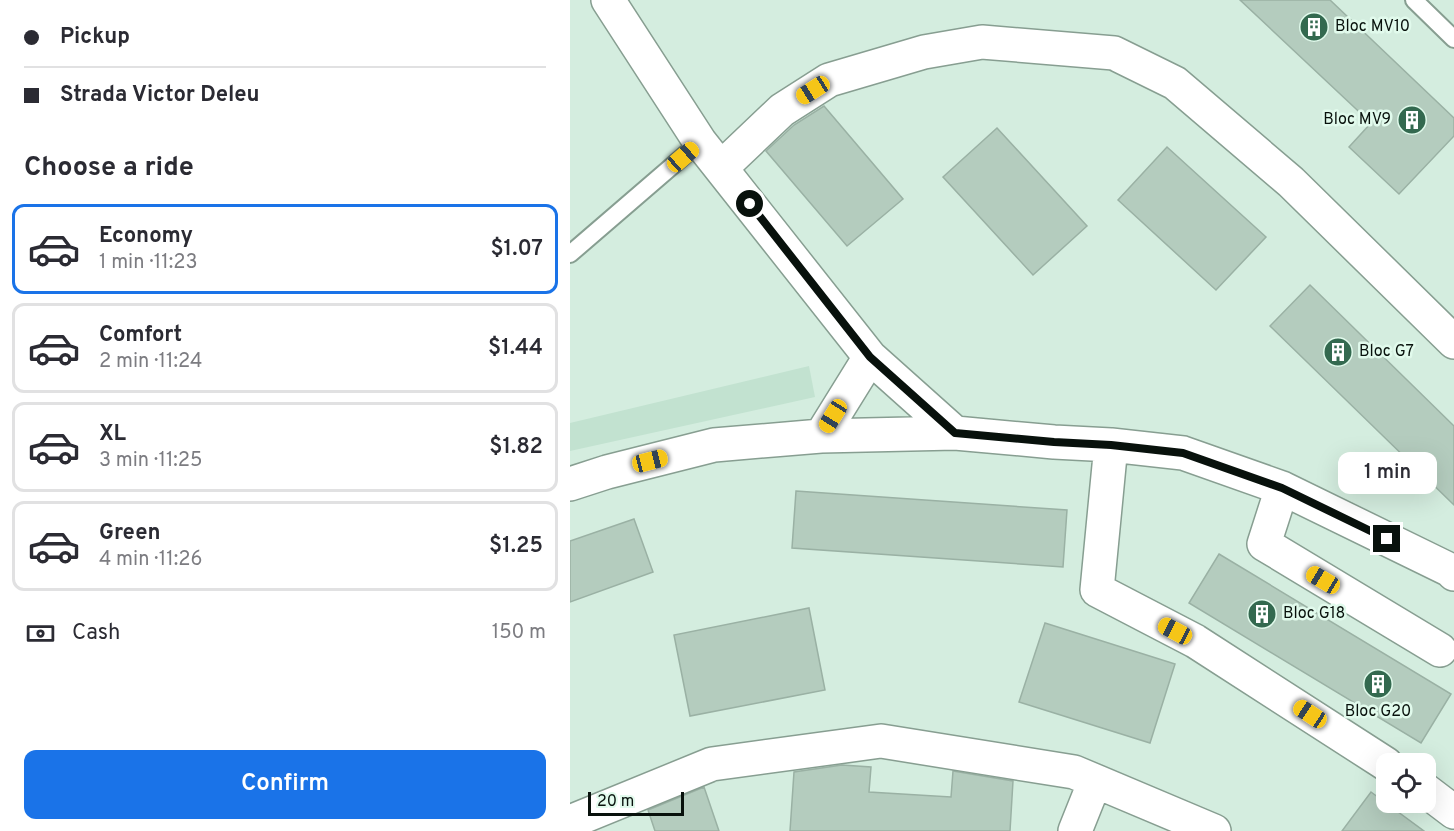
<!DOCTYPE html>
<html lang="en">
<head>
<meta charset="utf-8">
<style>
  body { margin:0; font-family:Overpass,sans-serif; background:#f2f2f3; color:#2b2b33; height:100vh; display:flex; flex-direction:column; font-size:22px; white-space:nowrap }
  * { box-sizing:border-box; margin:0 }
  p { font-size:20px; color:#7c7c81 }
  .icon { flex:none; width:33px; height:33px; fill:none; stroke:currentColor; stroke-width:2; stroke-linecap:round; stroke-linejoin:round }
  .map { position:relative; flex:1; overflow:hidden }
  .details { display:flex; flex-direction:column; background:#fff; width:570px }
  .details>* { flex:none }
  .hud { display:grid; align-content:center; height:132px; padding:0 24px; background:#fff }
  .fabs { position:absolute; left:806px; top:753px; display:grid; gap:12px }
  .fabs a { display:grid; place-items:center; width:60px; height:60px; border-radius:12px; background:#fff; box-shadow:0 6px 24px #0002; font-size:30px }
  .scale { position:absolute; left:18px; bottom:15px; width:96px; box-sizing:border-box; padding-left:6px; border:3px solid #08110c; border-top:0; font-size:16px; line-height:21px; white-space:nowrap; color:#08110c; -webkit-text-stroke:4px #e1faec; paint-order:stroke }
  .end { position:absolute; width:27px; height:27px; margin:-14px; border:8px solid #08110c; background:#fff; box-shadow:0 0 0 3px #fff }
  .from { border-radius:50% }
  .bubble { position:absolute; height:42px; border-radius:12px; background:#fff; box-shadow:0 6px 24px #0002; font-size:20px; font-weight:600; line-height:42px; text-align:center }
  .car { position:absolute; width:18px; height:36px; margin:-18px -9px; border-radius:8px; box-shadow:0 0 4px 2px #0007; background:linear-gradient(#f5c518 24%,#345 0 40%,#f5c518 0 76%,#345 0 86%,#f5c518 0) }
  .hud b { display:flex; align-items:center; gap:21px; height:57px; font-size:22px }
  .hud b+b { border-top:2px solid #e1e1e2 }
  .hud i { width:15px; height:15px; background:#2b2b33 }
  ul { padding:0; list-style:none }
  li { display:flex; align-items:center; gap:18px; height:90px; margin:0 12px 9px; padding:0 12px; border:3px solid #e1e1e2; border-radius:12px }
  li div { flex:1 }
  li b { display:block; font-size:22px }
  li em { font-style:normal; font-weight:600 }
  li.active { border-color:#1a73e8 }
  li>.icon { width:54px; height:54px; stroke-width:1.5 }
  h2 { padding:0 24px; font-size:27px; line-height:72px }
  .pay { display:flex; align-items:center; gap:15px; height:66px; padding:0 24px; font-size:22px }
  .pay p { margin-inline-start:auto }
  .cta { display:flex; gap:12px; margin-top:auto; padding:12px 24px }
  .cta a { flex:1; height:69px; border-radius:12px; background:#1a73e8; color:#fff; font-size:24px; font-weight:600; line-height:69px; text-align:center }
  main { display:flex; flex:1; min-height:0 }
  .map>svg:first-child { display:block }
  .built { fill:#c2e2d0 }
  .building { fill:#b4ccbe; stroke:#9ab1a4; stroke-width:1.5 }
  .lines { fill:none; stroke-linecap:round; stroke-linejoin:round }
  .lane-casing { stroke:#879e91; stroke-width:20 }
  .street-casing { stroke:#879e91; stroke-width:36 }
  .lane { stroke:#fff; stroke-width:16 }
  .street { stroke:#fff; stroke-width:33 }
  .route { stroke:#08110c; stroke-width:8 }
  .labels { text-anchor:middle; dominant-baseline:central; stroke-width:5; stroke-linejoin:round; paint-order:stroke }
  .poi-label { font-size:16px; fill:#08110c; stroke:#e1faec; text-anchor:start }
</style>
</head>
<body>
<main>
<section class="details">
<div class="hud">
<b><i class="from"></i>Pickup</b>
<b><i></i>Strada Victor Deleu</b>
</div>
<h2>Choose a ride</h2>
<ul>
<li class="active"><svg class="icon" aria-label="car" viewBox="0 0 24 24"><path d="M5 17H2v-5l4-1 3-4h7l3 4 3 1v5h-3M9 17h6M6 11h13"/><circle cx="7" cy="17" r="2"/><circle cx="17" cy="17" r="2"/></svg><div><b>Economy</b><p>1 min · 11:23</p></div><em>$1.07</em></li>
<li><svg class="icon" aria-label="car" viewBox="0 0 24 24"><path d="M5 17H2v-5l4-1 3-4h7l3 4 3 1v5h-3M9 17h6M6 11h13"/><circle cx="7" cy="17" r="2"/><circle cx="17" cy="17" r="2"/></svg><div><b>Comfort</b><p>2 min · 11:24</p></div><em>$1.44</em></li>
<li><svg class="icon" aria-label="car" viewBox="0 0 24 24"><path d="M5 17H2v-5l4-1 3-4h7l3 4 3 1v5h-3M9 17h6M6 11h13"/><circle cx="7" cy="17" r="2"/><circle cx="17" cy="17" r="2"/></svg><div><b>XL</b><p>3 min · 11:25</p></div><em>$1.82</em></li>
<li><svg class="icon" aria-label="car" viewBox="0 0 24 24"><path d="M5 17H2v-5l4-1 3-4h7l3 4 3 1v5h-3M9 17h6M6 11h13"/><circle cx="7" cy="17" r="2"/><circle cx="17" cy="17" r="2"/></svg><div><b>Green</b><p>4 min · 11:26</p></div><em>$1.25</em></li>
</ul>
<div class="pay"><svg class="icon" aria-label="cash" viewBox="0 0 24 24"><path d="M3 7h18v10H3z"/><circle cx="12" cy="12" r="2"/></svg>Cash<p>150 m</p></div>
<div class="cta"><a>Confirm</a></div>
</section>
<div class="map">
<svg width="884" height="831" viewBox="0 0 884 831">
  <rect width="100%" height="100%" fill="#d4eddf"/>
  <!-- built -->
  <path class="built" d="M 239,366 L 245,397 L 0,451 L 0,423 Z"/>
  <!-- building -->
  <path class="building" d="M 670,0 L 760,0 L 884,118 L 884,136 L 829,194 L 779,147 L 801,123 Z
    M 254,106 L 333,199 L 277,246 L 196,151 L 224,125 Z
    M 427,128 L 517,226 L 463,275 L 373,177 Z
    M 597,147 L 696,237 L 646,290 L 548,200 Z
    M 740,285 L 884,426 L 884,505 L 700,326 Z
    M 226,491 L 497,510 L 493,567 L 222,548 Z
    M 64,519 L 83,572 L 0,602 L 0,541 Z
    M 649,554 L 881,694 L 851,743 L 619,603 Z
    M 239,608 L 255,690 L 120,716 L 104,635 Z
    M 475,623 L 605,664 L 580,743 L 449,702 Z
    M 272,765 L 301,767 L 299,792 L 381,797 L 383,771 L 443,781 L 440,831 L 220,831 L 224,772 Z
    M 134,787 L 149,831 L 85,831 L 78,810 Z
    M 801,792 L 854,831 L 772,831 Z"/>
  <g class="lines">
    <!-- lane casing -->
    <g class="lane-casing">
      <path id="lane" d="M 844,0 L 884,39
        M 0,254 L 130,142"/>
    </g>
    <!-- street casing -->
    <g class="street-casing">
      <path id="street" d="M 38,0 L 130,142 L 300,357 L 385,433
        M 151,168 L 212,110 L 259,80 L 354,52 L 412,42 L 544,53 L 605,83 L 721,182 L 884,342
        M 251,436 L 300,357
        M 541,445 L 527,590 L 625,641 L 816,764
        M 0,484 L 37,472 L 144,445 L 251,436 L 385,433 L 484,442 L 541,445 L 613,453 L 712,488 L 880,570 L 884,574
        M 712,488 L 694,544 L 870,650
        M 855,790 L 884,812
        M 0,822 L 142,764 L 311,741 L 504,772 L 644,831
        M 505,831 L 525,781"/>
    </g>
    <!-- lane -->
    <use href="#lane" class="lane"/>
    <!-- street -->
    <use href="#street" class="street"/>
  </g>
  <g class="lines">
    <!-- route -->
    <path class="route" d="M 180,204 L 300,357 L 385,433 L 484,442 L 541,445 L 613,453 L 712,488 L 817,539"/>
  </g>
  <!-- icons -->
  <defs>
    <g id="building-disc" transform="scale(1.5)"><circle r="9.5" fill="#33694f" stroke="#e1faec"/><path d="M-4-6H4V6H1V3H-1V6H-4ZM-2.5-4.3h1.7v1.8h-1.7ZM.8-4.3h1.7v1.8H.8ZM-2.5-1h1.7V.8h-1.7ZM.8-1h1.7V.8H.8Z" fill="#fff"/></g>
  </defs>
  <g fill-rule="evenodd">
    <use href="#building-disc" x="744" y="27"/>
    <use href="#building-disc" x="842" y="120"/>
    <use href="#building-disc" x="768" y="352"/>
    <use href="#building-disc" x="692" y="614"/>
    <use href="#building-disc" x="808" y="684"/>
  </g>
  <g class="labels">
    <!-- poi labels -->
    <g class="poi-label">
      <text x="765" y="27">Bloc MV10</text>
      <text x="821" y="120" text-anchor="end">Bloc MV9</text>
      <text x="789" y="352">Bloc G7</text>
      <text x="713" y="614">Bloc G18</text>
      <text x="808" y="712" text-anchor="middle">Bloc G20</text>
    </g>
  </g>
</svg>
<div class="fabs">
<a><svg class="icon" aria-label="locate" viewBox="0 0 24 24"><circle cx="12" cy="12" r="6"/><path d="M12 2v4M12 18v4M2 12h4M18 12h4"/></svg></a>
</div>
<div class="scale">20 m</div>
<i class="end from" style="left:180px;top:204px"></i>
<i class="end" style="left:817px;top:539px"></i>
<div class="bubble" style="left:768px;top:452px;width:99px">1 min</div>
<i class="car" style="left:243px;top:90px;rotate:238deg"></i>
<i class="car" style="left:113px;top:157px;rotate:49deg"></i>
<i class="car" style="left:263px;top:416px;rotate:212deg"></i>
<i class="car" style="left:80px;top:461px;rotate:76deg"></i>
<i class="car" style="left:753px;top:580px;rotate:301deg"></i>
<i class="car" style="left:605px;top:631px;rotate:298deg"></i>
<i class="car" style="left:740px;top:714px;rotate:303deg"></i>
</div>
</main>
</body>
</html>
